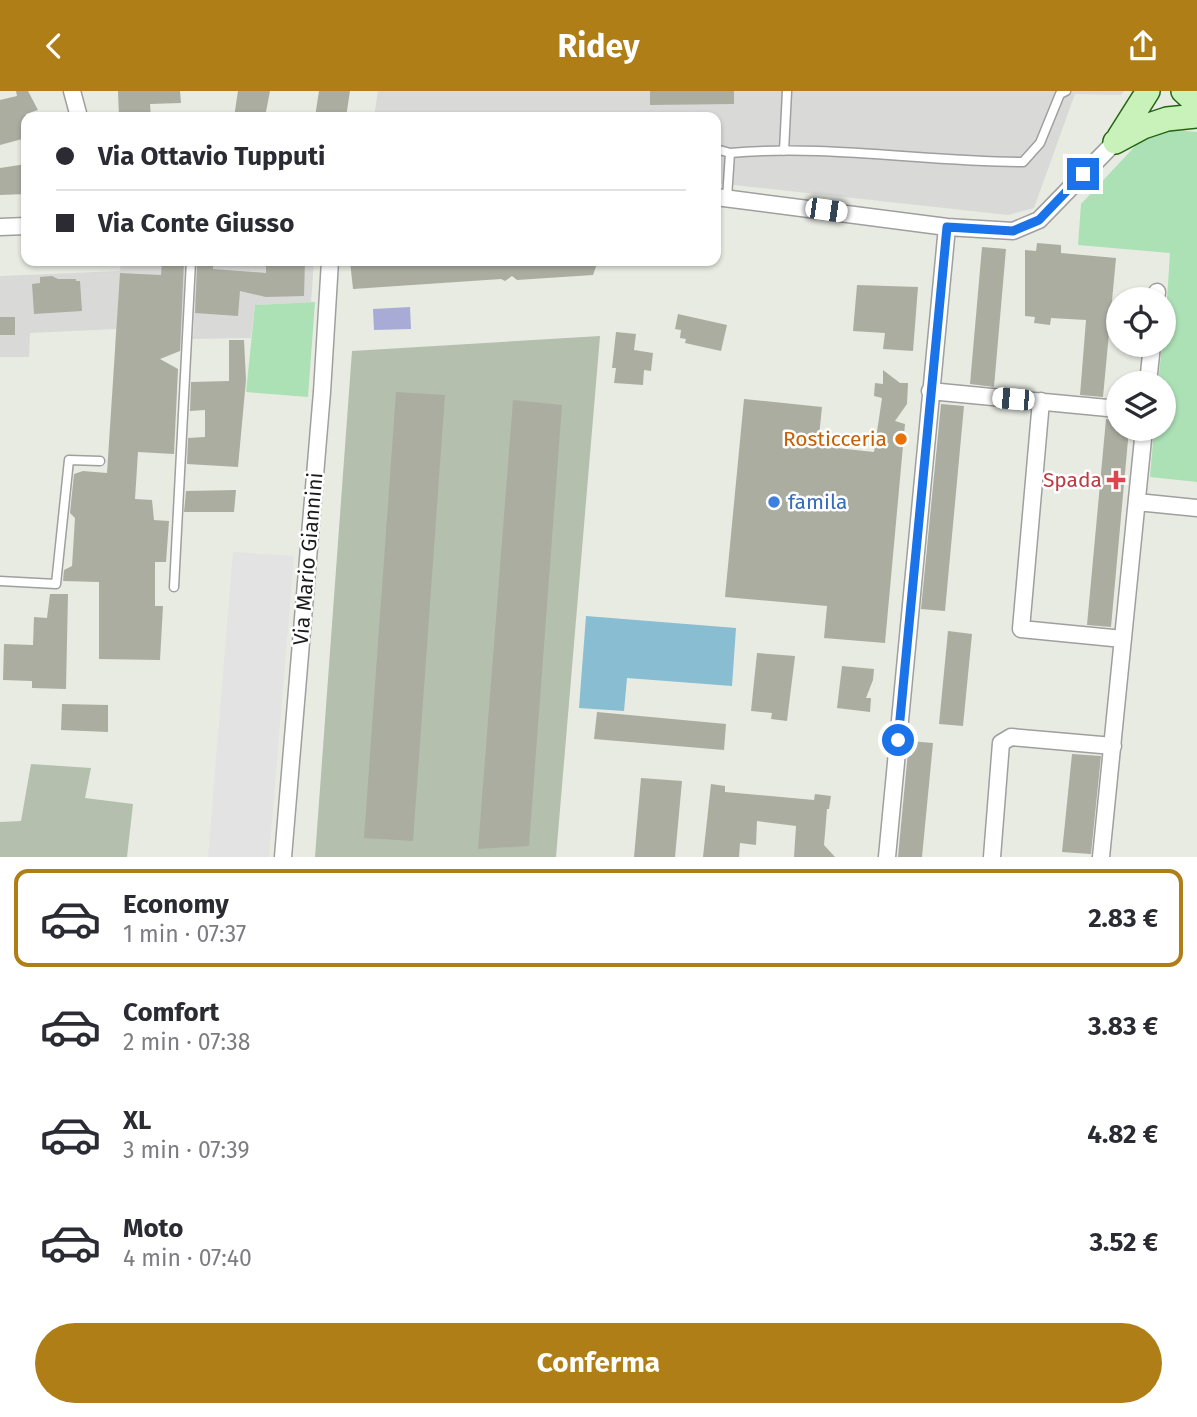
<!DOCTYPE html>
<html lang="it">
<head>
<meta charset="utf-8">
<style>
  body { margin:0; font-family:"Fira Sans",sans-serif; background:#f2f2f3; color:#2b2b33; height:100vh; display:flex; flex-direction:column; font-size:26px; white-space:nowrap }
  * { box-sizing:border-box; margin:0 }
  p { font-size:23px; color:#7c7c81 }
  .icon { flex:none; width:38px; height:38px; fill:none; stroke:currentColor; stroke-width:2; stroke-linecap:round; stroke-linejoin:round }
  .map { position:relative; height:766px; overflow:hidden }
  .sheet { display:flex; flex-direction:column; background:#fff; flex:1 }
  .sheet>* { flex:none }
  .top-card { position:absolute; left:21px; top:21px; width:700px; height:154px; border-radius:14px; box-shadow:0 2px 5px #0004; display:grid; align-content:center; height:154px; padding:0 35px; background:#fff }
  .tools { position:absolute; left:1106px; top:196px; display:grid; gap:14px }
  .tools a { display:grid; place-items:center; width:70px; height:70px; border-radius:50%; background:#fff; box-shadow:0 2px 5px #0004; font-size:35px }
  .end { position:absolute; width:32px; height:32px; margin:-16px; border:9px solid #1a73e8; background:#fff; box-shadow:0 0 0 4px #fff }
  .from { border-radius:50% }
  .car { position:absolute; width:21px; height:42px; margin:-21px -10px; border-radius:9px; box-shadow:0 0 5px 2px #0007; background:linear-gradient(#fff 24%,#345 0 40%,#fff 0 76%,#345 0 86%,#fff 0) }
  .top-card b { display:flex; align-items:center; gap:24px; height:66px; font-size:26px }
  .top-card b+b { border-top:2px solid #e1e1e2 }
  .top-card i { width:18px; height:18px; background:#2b2b33 }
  ul { padding:12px 0 0; list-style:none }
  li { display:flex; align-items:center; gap:21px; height:98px; margin:0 14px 10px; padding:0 21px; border:4px solid transparent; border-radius:14px }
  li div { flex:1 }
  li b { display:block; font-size:26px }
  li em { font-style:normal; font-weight:700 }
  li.active { border-color:#b07e16 }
  li>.icon { width:63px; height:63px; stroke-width:1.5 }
  .cta { display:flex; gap:14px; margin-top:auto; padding:14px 35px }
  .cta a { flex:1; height:80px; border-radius:42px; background:#b07e16; color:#fff; font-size:28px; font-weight:700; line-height:80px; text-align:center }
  header { display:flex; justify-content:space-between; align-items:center; height:91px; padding:0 35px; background:#b07e16; color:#fff; font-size:32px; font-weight:700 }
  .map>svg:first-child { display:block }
  .residential { fill:#d9d9d8 }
  .construction { fill:#b4bfae }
  .grass { fill:#ace1b6 }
  .pitch { fill:#88bdd2 }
  .parking { fill:#e3e3e3 }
  .water { fill:#a7abd5 }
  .building { fill:#acada1 }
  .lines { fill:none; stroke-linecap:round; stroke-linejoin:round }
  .service-casing { stroke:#9f9f9f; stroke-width:11 }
  .minor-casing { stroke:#9f9f9f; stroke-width:19 }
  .secondary-casing { stroke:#226410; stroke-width:26 }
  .service { stroke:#fff; stroke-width:8 }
  .minor { stroke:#fff; stroke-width:16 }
  .secondary { stroke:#c9f1ba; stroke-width:23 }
  .route { stroke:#1a73e8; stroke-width:9 }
  .food-dot { fill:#e8710a; stroke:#fff; stroke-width:2.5 }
  .health-dot { fill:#e0444e; stroke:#fff; stroke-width:2.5 }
  .shop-dot { fill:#3f7fe0; stroke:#fff; stroke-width:2.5 }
  .labels { text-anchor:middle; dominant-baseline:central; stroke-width:5; stroke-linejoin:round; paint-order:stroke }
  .food-label { font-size:21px; fill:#c56008; stroke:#fff; text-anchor:end }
  .health-label { font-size:21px; fill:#be3a42; stroke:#fff; text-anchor:end }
  .shop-label { font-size:21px; fill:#366cbe; stroke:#fff; text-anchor:start }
  .street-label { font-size:21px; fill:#1b1b1b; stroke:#fff }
</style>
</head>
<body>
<header><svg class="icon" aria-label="back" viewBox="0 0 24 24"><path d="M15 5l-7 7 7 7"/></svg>Ridey<svg class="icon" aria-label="share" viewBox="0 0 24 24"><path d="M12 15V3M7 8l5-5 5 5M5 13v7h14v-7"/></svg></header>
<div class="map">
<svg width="1197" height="766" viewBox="0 0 1197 766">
  <rect width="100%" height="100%" fill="#e8ebe2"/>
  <!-- residential -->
  <path class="residential" d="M 378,0 L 1124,0 L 1121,4 L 1075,3 L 1034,117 L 1008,124 L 716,92 L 716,26 L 374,26 Z
    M 121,170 L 185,170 L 182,260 L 115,257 L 116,238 L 30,242 L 29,266 L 0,266 L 0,185 L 120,180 Z
    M 197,170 L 314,170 L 311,211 L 255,214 L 251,247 L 193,248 Z"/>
  <!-- construction -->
  <path class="construction" d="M 600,245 L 556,766 L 315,766 L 352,260 Z
    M 31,673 L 91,677 L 85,707 L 133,713 L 127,766 L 0,766 L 0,731 L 21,730 Z"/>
  <!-- grass -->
  <path class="grass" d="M 1165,38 L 1197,41 L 1197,391 L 1150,386 L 1154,338 L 1164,338 L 1164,292 L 1158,292 L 1162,254 L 1164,254 L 1170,162 L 1078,154 L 1081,113 L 1138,52 Z
    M 315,211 L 308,306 L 246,301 L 255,214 Z"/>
  <!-- pitch -->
  <path class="pitch" d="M 586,525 L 736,537 L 732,595 L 627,587 L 624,620 L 579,617 Z"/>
  <!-- parking -->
  <path class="parking" d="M 233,461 L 294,465 L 269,766 L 208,766 Z"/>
  <!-- water -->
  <path class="water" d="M 410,216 L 411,238 L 374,239 L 373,218 Z"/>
  <!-- building -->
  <path class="building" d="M 16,0 L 28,0 L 38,19 L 26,23 L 26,47 L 0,54 L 0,9 L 17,5 Z
    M 118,0 L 180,0 L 181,12 L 150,13 L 151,26 L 119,26 Z
    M 238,0 L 270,0 L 265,26 L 234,26 Z
    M 319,0 L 350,0 L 346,26 L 315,26 Z
    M 650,0 L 734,0 L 734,13 L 650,14 Z
    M 26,73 L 26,103 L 0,104 L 0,77 Z
    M 1037,152 L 1061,154 L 1061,162 L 1116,167 L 1103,306 L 1080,304 L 1086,229 L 1051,227 L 1050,234 L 1034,232 L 1035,226 L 1025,225 L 1025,159 L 1036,160 Z
    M 982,156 L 1006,158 L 994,296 L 970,293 Z
    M 162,170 L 184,170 L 180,260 L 160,268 L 178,278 L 174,363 L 138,361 L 135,408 L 152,409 L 154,429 L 169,430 L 166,471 L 155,471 L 155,515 L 163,515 L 160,569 L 99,568 L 99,491 L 63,490 L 64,479 L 72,475 L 75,427 L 70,422 L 74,383 L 83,380 L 107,382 L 120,182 L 161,184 Z
    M 266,170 L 305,170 L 304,205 L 266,206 L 240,200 L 238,225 L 195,222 L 197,174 L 213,175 L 213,178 L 266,182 Z
    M 350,170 L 598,170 L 593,184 L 517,189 L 512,185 L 505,190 L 501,188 L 353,198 Z
    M 52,185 L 58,188 L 76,188 L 76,190 L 80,190 L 82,220 L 34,223 L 32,193 L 40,192 L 40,186 Z
    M 857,194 L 918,196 L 913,260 L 883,258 L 885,242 L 853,240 Z
    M 678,223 L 727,234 L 721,260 L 685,252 L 686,248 L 680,247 L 681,239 L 675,238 Z
    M 0,226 L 15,226 L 15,244 L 0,244 Z
    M 616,241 L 636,243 L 634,259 L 653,262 L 651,280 L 644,279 L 643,294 L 614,292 L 616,277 L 612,277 Z
    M 229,249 L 244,249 L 246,289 L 238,376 L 187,373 L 188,347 L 205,346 L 205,319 L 190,320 L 191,291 L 229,290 Z
    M 883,279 L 900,292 L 908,292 L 907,313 L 895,330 L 905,333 L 885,552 L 824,547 L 827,515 L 725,506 L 744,308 L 822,316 L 818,355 L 874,361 L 882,307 L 874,305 L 875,292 L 883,293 Z
    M 396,301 L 445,304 L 413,750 L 364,747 Z
    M 513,309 L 562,314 L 529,755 L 478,758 Z
    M 941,313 L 964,315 L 945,520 L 921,518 Z
    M 1106,328 L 1118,329 L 1118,338 L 1129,338 L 1111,536 L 1087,534 Z
    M 236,399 L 234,421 L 184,421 L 186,400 Z
    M 50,503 L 68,503 L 66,598 L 32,597 L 32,590 L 3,589 L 4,553 L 33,554 L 34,526 L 47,527 Z
    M 948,540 L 972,543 L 963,635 L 939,633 Z
    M 757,562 L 795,565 L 787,630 L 771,628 L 772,622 L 751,620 Z
    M 842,575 L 874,578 L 873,589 L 866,607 L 871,607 L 870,621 L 837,617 Z
    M 62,613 L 108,614 L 108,641 L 61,639 Z
    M 597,621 L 726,633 L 724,659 L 594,648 Z
    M 909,650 L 933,652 L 922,766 L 898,766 Z
    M 1072,663 L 1101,665 L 1091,763 L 1062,761 Z
    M 641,687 L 682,690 L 675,766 L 634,766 Z
    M 711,693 L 725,695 L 725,701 L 814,709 L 815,703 L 831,705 L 829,718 L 827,718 L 824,754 L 835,766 L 794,766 L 796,735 L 757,730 L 756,754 L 740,752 L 739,766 L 703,766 Z"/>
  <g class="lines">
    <!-- service casing -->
    <g class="service-casing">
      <path id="service" d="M 716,58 L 730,62
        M 784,60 L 787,0
        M 727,107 L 730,62 C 827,53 926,71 1023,71 L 1040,52 L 1060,3 L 1066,0
        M 0,490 L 56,493 L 69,369 L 100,370
        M 174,496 L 191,170"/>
    </g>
    <!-- minor casing -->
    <g class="minor-casing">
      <path id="minor" d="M 72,0 L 79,26
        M 716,106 L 947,136 L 1013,140 L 1039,129 L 1115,51
        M 0,136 L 26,135
        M 1156,208 L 1157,201
        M 1148,292 L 1152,254
        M 930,300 L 1118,318
        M 1041,310 L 1021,538 L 1123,548
        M 1137,411 L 1197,417
        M 283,766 L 322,301 L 330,170
        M 887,766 L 947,136
        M 992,766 L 1001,652 L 1011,646 L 1113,655
        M 1101,766 L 1144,338"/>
    </g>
    <!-- secondary casing -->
    <g class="secondary-casing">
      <path id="secondary" d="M 1183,0 L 1197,13
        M 1119,46 L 1148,0
        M 1115,51 L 1143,36 L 1167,28 L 1197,25"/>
    </g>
    <!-- service -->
    <use href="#service" class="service"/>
    <!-- minor -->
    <use href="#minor" class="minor"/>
    <!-- secondary -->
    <use href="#secondary" class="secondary"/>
  </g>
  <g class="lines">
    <!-- route -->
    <path class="route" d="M 898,649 L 947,136 L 1013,140 L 1039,129 L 1083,83"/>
  </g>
  <!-- markers -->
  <circle class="food-dot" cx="901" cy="348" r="7"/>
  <path class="health-dot" d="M1112.5 378.5h7v7h7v7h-7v7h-7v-7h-7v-7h7z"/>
  <circle class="shop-dot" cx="774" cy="411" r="7"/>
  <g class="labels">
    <!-- food labels -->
    <g class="food-label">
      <text x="887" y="348">Rosticceria</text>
    </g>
    <!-- health labels -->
    <g class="health-label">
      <text x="1102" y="389">Spada</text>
    </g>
    <!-- shop labels -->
    <g class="shop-label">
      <text x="788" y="411">famila</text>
    </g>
    <!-- street labels -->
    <g class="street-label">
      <text transform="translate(308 468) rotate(-85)">Via Mario Giannini</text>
    </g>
  </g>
</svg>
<div class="tools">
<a><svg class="icon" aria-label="locate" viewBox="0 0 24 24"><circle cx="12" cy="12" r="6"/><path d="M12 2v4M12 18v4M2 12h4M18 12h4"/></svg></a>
<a><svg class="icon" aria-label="layers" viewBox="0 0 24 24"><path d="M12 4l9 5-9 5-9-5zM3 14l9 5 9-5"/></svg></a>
</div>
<i class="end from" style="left:898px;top:649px"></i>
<i class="end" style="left:1083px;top:83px"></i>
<i class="car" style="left:826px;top:119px;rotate:98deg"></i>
<i class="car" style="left:1013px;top:308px;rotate:275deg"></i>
<div class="top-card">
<b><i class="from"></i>Via Ottavio Tupputi</b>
<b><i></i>Via Conte Giusso</b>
</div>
</div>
<section class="sheet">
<ul>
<li class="active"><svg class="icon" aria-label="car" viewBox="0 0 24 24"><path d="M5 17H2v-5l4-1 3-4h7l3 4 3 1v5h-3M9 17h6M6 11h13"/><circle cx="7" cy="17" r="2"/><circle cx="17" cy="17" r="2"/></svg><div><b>Economy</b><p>1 min · 07:37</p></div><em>2.83 €</em></li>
<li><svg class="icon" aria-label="car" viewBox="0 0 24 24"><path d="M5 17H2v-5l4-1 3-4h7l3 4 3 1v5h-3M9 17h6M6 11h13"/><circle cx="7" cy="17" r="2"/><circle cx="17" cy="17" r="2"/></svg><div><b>Comfort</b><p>2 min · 07:38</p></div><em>3.83 €</em></li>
<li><svg class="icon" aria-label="car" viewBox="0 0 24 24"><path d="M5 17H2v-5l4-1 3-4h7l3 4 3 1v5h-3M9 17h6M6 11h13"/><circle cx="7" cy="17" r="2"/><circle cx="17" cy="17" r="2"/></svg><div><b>XL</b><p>3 min · 07:39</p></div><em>4.82 €</em></li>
<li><svg class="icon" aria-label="car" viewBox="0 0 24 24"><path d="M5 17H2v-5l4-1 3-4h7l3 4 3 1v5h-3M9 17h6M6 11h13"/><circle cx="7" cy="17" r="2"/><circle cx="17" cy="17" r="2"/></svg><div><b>Moto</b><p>4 min · 07:40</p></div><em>3.52 €</em></li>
</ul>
<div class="cta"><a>Conferma</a></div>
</section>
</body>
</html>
